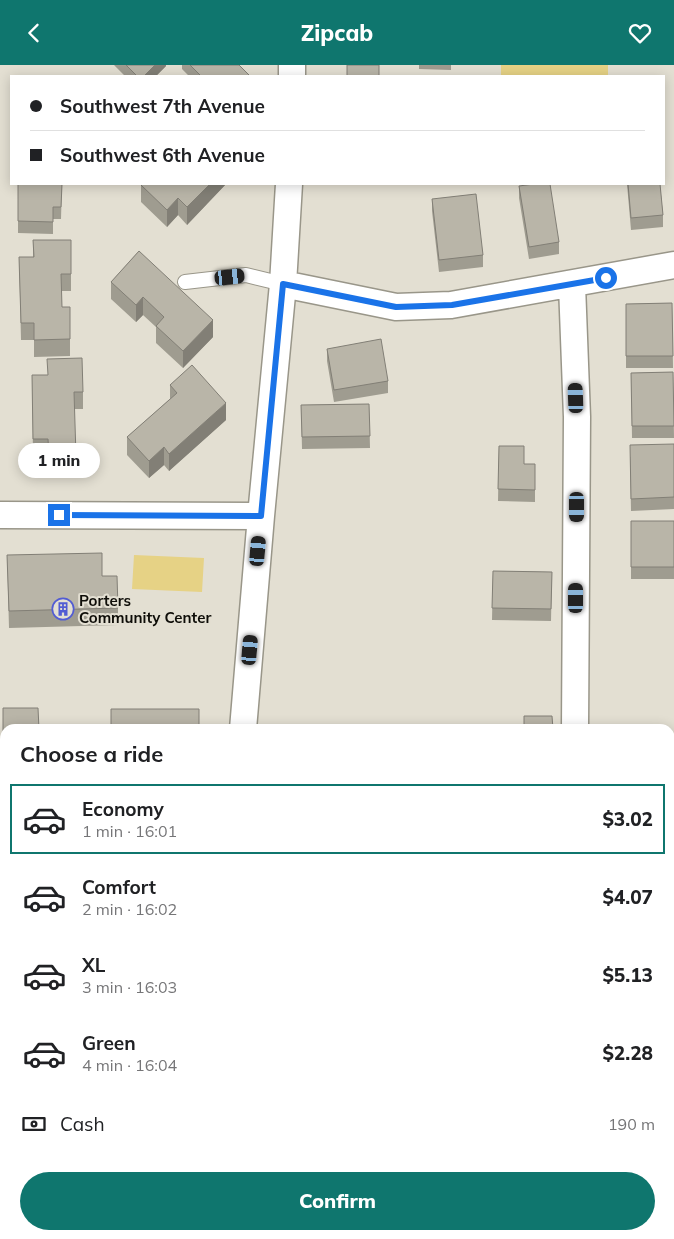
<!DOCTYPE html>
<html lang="en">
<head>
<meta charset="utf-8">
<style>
  body { margin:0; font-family:Mulish,sans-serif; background:#f6f6f6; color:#202124; height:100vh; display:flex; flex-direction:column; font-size:19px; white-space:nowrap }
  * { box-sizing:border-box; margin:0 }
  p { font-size:16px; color:#757577 }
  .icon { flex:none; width:28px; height:28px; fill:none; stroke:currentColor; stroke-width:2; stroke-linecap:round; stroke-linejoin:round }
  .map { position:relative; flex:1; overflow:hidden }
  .drawer { position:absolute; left:0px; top:659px; width:675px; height:516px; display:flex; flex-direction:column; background:#fff; border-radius:15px 15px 0 0; box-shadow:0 2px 12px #0003 }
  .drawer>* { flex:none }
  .guide { position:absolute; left:10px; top:10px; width:655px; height:110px; border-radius:0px; box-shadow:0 2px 12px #0003; display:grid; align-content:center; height:110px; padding:0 20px; background:#fff }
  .end { position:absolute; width:22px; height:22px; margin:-11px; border:6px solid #1a73e8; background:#fff; box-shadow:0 0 0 2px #fff }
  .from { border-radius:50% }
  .bubble { position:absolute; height:35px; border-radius:18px; background:#fff; box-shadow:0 2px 12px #0003; font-size:16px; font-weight:800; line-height:35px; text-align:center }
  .car { position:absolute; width:15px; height:30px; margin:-15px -8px; border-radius:6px; box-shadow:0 0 4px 1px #0007; background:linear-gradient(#222 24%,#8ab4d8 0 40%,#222 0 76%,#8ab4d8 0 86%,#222 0) }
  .guide b { display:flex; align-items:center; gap:18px; height:48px; font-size:19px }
  .guide b+b { border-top:1px solid #e0e0e0 }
  .guide i { width:12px; height:12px; background:#202124 }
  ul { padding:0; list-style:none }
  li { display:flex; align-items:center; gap:15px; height:70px; margin:0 10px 8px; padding:0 10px; border:2px solid transparent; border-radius:0px }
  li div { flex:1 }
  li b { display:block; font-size:19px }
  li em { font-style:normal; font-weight:800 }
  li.on { border-color:#0f766e }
  li>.icon { width:45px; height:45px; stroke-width:1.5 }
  h2 { padding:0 20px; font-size:22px; line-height:60px }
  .pay { display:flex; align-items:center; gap:12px; height:55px; padding:0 20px; font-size:19px }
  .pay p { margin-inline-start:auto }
  .primary-button { display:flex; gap:10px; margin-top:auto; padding:10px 20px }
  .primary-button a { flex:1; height:58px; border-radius:30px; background:#0f766e; color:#fff; font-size:20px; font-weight:800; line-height:58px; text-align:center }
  header { display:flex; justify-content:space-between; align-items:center; height:65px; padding:0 20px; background:#0f766e; color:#fff; font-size:22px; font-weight:800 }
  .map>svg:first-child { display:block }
  .green { fill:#e6d285 }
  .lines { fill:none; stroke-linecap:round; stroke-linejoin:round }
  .service-casing { stroke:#999689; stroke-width:16 }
  .minor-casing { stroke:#999689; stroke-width:29 }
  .service { stroke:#fff; stroke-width:14 }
  .minor { stroke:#fff; stroke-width:26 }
  .wall { fill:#9f9c90 }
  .shaded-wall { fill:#827f76 }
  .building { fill:#b9b5a8; stroke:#827f76 }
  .route { stroke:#1a73e8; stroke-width:6 }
  .labels { text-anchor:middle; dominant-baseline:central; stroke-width:4; stroke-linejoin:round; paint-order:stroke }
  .poi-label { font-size:15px; font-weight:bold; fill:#0e0d08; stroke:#e3dfd2; text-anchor:start }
</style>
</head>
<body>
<header><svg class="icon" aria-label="back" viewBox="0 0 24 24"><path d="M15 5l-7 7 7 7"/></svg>Zipcab<svg class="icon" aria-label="heart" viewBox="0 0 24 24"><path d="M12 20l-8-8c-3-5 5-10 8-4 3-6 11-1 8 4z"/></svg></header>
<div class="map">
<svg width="674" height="1174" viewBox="0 0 674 1174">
  <rect width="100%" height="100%" fill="#e3dfd2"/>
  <!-- green -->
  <path class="green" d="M 501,0 L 608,0 L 608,11 L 501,11 Z
    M 134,490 L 204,493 L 202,527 L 132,524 Z
    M 0,876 L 5,876 L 5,997 L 0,997 Z"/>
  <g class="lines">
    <!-- service casing -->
    <g class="service-casing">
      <path id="service" d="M 185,217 L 246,210 L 283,219
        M 316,1170 L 316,1171 L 405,1171 L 416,1174"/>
    </g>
    <!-- minor casing -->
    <g class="minor-casing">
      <path id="minor" d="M 292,11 L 292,0
        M 283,219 L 396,242 L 451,240 L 674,200
        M 572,220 L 577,352 L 575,664
        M 0,450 L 261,451
        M 243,664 L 261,451 L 283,219 L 289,119
        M 0,736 L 5,736
        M 670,748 L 674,748
        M 234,1174 L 234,1170"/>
    </g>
    <!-- service -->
    <use href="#service" class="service"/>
    <!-- minor -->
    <use href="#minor" class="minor"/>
  </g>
  <!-- wall -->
  <path class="wall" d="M 114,0 L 166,0 L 166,1 L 156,11 L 125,11 Z
    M 182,0 L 239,0 L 250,11 L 189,11 L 182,4 Z
    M 419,0 L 451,0 L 451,5 L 419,4 Z
    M 18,119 L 62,119 L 61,154 L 53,154 L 53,169 L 18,168 Z
    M 142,119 L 226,119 L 187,160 L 178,150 L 167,162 L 141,137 L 141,120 Z
    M 627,119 L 660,119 L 663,150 L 663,162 L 631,165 Z
    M 519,121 L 559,177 L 559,189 L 529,194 L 519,133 Z
    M 432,134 L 483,190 L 483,202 L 439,207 L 432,146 Z
    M 33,175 L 71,175 L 71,226 L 61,226 L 62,242 L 70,274 L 70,291 L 34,292 L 34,275 L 21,275 L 19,192 L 33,192 Z
    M 139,186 L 213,272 L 183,303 L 156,278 L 156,262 L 143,250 L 136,257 L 111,234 L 111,217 Z
    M 672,238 L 673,303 L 626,303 L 626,239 Z
    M 327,284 L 388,316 L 388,328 L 334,337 L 327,296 Z
    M 673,307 L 674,373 L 632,373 L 631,308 Z
    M 32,310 L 83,327 L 83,344 L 74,344 L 76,408 L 49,409 L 48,391 L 33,391 Z
    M 170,320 L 226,355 L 169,406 L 164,400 L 149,413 L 127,390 L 127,372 L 170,334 Z
    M 369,339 L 370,383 L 302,384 L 301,340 Z
    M 674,379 L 674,444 L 631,446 L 630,392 Z
    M 499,381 L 524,399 L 535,399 L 535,437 L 498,436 Z
    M 631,456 L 674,456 L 674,514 L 631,514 Z
    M 7,490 L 102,511 L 118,543 L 118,560 L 9,563 Z
    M 493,506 L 552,507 L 551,556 L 492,555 Z
    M 3,643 L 5,664 L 5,693 L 3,693 Z
    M 670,1079 L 674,1079 L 674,1162 L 670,1162 Z
    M 134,1170 L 191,1170 L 191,1174 L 134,1174 Z"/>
  <!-- shaded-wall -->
  <path class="shaded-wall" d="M 155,0 L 166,0 L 166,1 L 156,11 L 144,11 Z
    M 210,119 L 226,119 L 187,160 L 187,142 Z
    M 178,133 L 178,150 L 167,162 L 167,145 Z
    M 143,232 L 143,250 L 136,257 L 136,240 Z
    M 213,255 L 213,272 L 183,303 L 183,286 Z
    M 226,338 L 226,355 L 169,406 L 169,389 Z
    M 164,382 L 164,400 L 149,413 L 149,396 Z"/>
  <!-- building -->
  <path class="building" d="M 126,0 L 155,0 L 144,11 L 137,11 Z
    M 190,0 L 239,0 L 250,11 L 201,11 Z
    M 347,0 L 379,0 L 379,11 L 347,11 Z
    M 18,119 L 62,119 L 61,142 L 53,142 L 53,157 L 18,156 Z
    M 142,119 L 210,119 L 187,142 L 178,133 L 167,145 L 141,120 Z
    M 534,119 L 550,119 L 559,177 L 529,182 L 519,121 Z
    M 628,119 L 660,119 L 663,150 L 631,153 Z
    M 476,129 L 483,190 L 439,195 L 432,134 Z
    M 33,175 L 71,175 L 71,209 L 61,209 L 62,242 L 70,242 L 70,274 L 34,275 L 34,258 L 21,258 L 19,192 L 34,192 Z
    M 139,186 L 213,255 L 183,286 L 156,261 L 164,252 L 143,232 L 136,240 L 111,217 Z
    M 672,238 L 673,291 L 626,291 L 626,239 Z
    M 381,274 L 388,316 L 334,325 L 327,284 Z
    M 82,293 L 83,327 L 74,327 L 76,391 L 49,392 L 48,374 L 33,374 L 32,310 L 48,310 L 47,294 Z
    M 192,300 L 226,338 L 169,389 L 164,382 L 149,396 L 127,372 L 177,328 L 170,320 Z
    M 673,307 L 674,361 L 632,361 L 631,308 Z
    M 369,339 L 370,371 L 302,372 L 301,340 Z
    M 674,379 L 674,432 L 631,434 L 630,380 Z
    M 499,381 L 524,381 L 524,399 L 535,399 L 535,425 L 498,424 Z
    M 631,456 L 674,456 L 674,502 L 631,502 Z
    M 102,488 L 102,511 L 117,511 L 118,543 L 9,546 L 7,490 Z
    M 493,506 L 552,507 L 551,544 L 492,543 Z
    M 3,643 L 38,643 L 39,664 L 5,664 L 5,681 L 3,681 Z
    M 111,644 L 199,644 L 199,664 L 111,664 Z
    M 524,651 L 552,651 L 553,664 L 524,664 Z
    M 394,660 L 431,660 L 431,664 L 394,664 Z
    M 670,1079 L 674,1079 L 674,1145 L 670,1145 Z
    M 24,1170 L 70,1170 L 70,1174 L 24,1174 Z
    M 134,1170 L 183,1170 L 183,1174 L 134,1174 Z"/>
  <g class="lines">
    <!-- route -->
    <path class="route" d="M 59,450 L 261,451 L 283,219 L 396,242 L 452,240 L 606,213"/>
  </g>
  <!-- icons -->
  <defs>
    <g id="building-ring" transform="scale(1.125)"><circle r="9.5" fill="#e3dfd2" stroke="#525cd3" stroke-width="1.5"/><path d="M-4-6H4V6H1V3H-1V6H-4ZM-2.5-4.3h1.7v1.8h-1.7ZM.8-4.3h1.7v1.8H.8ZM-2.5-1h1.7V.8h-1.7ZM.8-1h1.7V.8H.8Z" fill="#525cd3"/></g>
  </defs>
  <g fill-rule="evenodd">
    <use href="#building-ring" x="63" y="544"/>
  </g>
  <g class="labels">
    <!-- poi labels -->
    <g class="poi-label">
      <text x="79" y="535">Porters<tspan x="79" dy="17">Community Center</tspan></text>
    </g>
  </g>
</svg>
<i class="end from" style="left:606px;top:213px"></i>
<i class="end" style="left:59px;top:450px"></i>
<div class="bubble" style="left:18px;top:378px;width:82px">1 min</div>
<i class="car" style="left:230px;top:212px;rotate:84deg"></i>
<i class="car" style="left:576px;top:333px;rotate:358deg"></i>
<i class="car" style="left:577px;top:442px;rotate:180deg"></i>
<i class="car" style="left:258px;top:486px;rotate:5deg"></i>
<i class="car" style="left:576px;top:533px;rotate:0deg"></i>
<i class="car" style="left:250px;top:585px;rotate:5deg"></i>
<div class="guide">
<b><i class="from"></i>Southwest 7th Avenue</b>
<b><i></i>Southwest 6th Avenue</b>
</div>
<section class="drawer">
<h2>Choose a ride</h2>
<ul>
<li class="on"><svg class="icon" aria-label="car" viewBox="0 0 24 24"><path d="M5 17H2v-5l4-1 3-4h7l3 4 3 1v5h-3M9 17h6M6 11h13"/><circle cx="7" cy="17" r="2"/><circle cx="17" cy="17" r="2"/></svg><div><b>Economy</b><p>1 min · 16:01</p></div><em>$3.02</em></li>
<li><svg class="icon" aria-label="car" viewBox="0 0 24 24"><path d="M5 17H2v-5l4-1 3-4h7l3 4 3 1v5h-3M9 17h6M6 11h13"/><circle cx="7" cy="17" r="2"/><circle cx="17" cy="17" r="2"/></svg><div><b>Comfort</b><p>2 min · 16:02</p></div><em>$4.07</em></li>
<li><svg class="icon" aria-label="car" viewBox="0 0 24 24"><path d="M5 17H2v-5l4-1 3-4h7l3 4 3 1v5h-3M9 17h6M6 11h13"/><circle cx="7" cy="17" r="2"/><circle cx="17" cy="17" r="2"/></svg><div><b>XL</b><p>3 min · 16:03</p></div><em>$5.13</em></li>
<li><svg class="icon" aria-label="car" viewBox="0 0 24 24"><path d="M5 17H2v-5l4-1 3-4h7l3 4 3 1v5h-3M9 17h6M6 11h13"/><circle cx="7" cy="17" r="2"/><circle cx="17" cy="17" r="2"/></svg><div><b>Green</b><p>4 min · 16:04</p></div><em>$2.28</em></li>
</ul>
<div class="pay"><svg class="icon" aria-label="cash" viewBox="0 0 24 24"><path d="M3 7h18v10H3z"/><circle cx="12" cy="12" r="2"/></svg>Cash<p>190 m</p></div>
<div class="primary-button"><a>Confirm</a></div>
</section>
</div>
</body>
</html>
